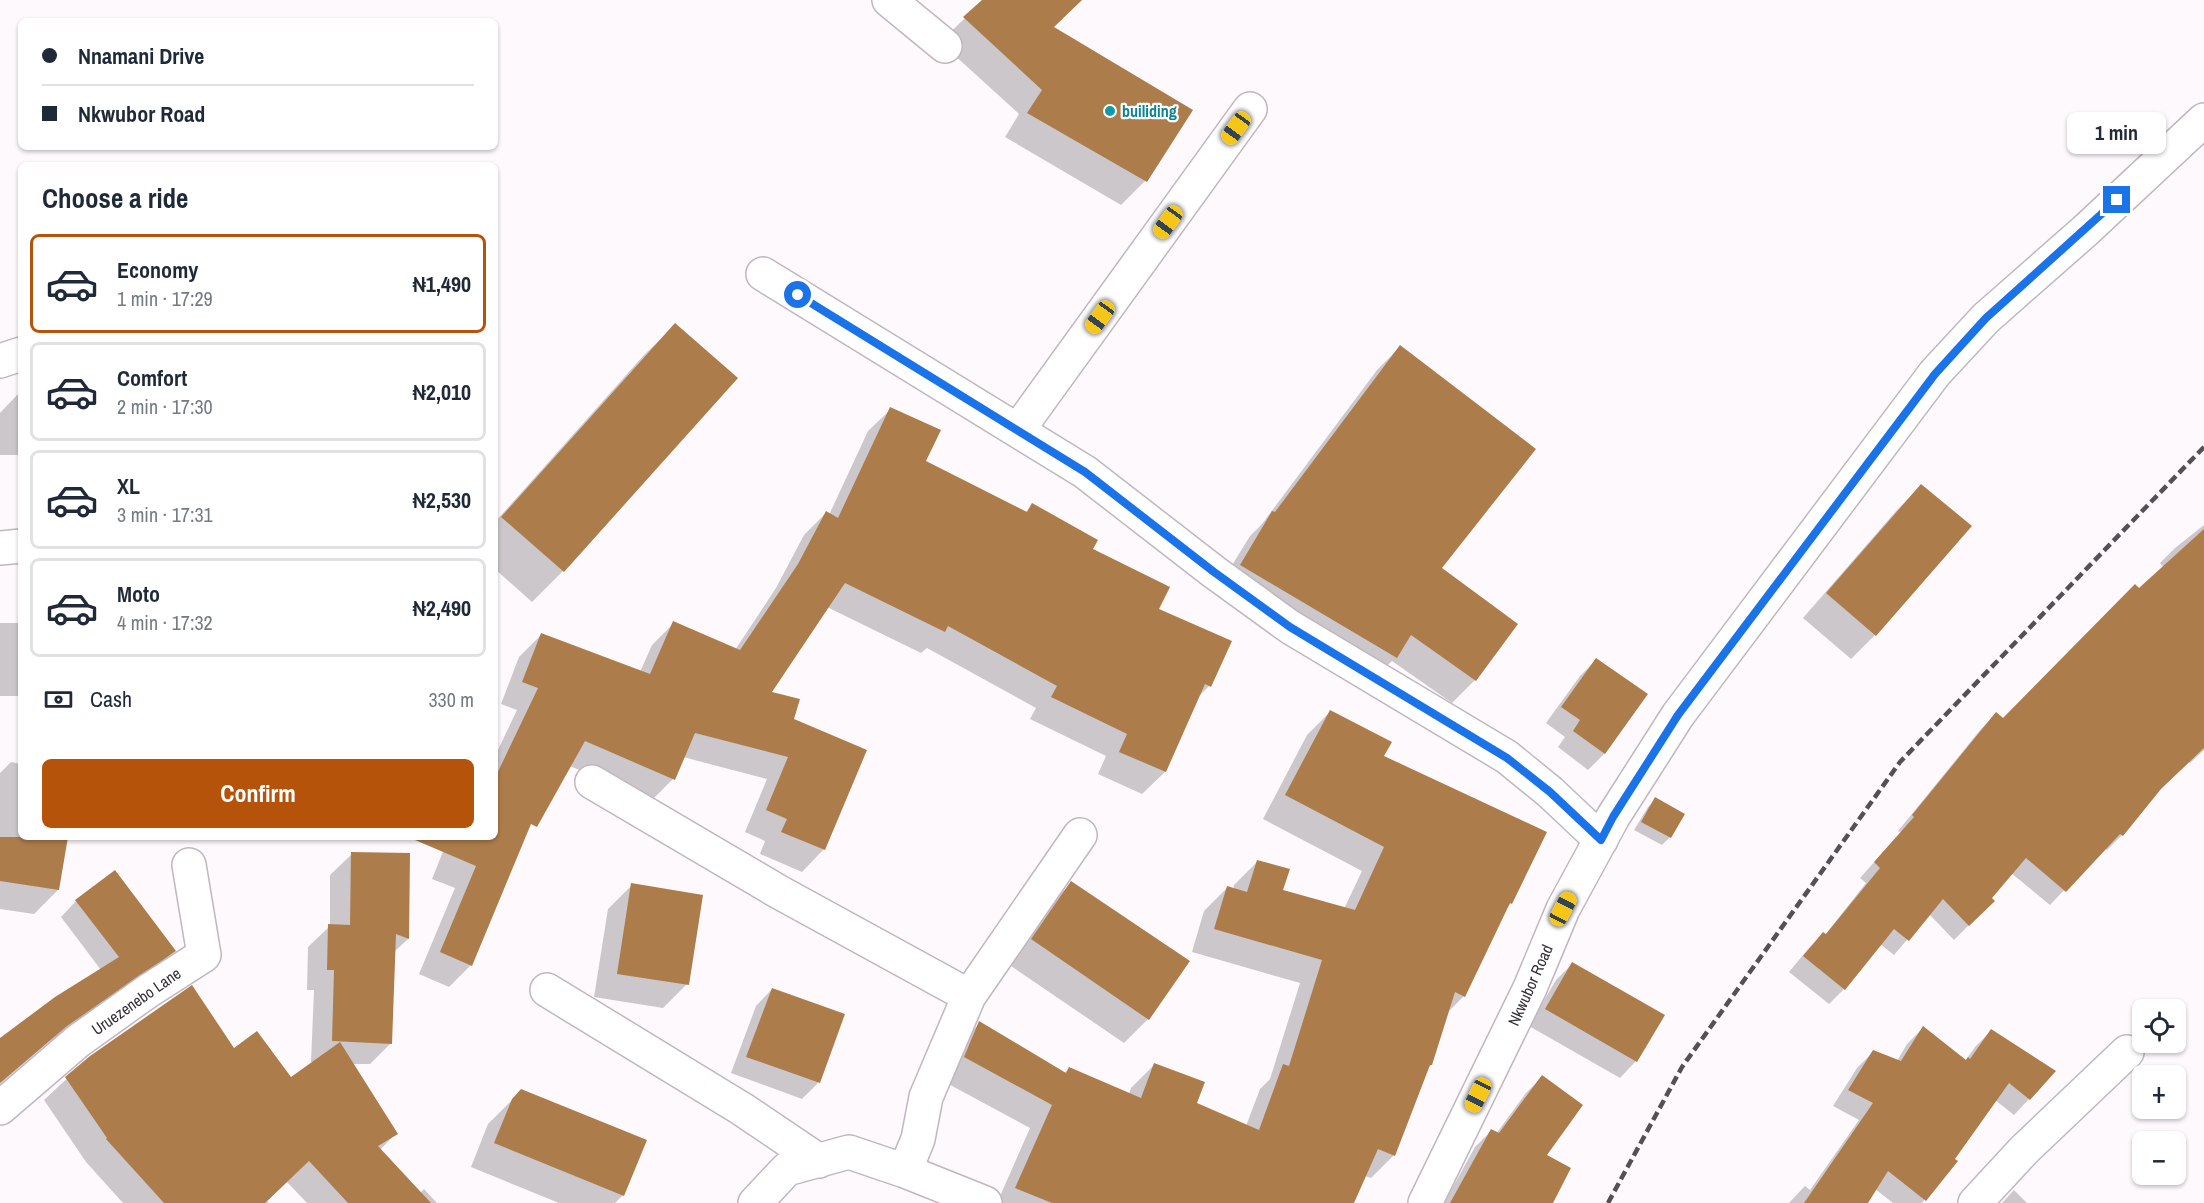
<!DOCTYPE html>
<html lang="en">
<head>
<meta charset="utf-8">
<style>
  body { margin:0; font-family:"Archivo Narrow",sans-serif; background:#f6f6f7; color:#1f2937; height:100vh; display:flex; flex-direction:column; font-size:22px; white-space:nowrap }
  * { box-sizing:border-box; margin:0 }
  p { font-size:20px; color:#747a83 }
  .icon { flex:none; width:33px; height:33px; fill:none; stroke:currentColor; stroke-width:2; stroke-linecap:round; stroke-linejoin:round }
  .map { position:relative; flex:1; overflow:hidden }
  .details { position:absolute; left:18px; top:162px; width:480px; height:678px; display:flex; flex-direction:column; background:#fff; border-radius:9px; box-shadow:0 2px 4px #0004 }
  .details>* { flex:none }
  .banner { position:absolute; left:18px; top:18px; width:480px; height:132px; border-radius:9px; box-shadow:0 2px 4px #0004; display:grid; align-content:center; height:132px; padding:0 24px; background:#fff }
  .buttons { position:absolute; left:2132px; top:999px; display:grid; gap:12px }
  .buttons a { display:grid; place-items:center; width:54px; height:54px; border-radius:9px; background:#fff; box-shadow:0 2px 4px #0004; font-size:30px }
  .end { position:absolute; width:27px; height:27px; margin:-14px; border:8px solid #1a73e8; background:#fff; box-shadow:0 0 0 3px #fff }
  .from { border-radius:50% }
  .bubble { position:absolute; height:42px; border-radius:9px; background:#fff; box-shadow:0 2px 4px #0004; font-size:20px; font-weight:800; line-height:42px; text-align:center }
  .car { position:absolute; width:18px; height:36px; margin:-18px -9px; border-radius:8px; box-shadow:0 0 4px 2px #0007; background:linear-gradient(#f5c518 24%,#345 0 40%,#f5c518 0 76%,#345 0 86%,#f5c518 0) }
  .banner b { display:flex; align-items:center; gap:21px; height:57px; font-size:22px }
  .banner b+b { border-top:2px solid #e0e1e3 }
  .banner i { width:15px; height:15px; background:#1f2937 }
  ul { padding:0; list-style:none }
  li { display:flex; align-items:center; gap:18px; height:99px; margin:0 12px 9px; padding:0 12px; border:3px solid #e0e1e3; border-radius:9px }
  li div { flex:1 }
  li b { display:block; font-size:22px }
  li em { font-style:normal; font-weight:800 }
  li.on { border-color:#b45309 }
  li>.icon { width:54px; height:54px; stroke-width:1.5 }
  h2 { padding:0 24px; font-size:27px; line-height:72px }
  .pay { display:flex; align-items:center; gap:15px; height:66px; padding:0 24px; font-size:22px }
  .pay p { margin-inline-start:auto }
  .button { display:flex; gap:12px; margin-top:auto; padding:12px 24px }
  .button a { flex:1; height:69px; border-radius:9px; background:#b45309; color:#fff; font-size:24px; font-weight:800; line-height:69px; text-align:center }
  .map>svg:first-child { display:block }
  .shadow { fill:#0003 }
  .building { fill:#ad7c4b }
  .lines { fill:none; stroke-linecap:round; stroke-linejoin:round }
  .minor-casing { stroke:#c1b6c0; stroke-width:36 }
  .tertiary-casing { stroke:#c1b6c0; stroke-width:36 }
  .minor { stroke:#fff; stroke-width:33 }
  .tertiary { stroke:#fff; stroke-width:33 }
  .rail { stroke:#555055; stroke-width:4.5; stroke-dasharray:9 4.5; stroke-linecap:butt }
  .route { stroke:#1a73e8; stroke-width:8 }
  .culture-dot { fill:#0f9aa8; stroke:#fff; stroke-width:2 }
  .labels { text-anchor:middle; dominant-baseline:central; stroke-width:4.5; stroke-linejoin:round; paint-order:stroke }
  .culture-label { font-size:16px; font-weight:bold; fill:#0d838f; stroke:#fff; text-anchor:start }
  .street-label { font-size:16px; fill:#342f34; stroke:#fff }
</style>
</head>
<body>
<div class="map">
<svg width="2204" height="1203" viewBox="0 0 2204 1203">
  <rect width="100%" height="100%" fill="#fef9fd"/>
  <!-- shadow -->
  <path class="shadow" d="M 984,0 L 1082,0 L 1052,28 L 1145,181 L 1121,205 L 1005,137 L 1019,114 L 940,42 Z
    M 675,325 L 736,378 L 563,571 L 532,602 L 495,569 L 495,522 L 644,355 Z
    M 1400,347 L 1439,569 L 1516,624 L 1475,680 L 1452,703 L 1392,661 L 1372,680 L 1218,588 L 1250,536 L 1262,524 L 1377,370 Z
    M 17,395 L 21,395 L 21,455 L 0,455 L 0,413 Z
    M 891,409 L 924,462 L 1025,513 L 1032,505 L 1091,550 L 1157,610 L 1209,686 L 1198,697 L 1165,772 L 1142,794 L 1098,774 L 1106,756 L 1030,719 L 1036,708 L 927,648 L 921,653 L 827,607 L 769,693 L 793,720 L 865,750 L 824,849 L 802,872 L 760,854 L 765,841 L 745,832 L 767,779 L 683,757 L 673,779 L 651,801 L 570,766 L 529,826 L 471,965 L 449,987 L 419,974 L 455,888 L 432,879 L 444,849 L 456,837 L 495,837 L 495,756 L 517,710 L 501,704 L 519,657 L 541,635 L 640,672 L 652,645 L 674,623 L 735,650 L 776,588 L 804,535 L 826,513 L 829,515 L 868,431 Z
    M 1921,486 L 1970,526 L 1875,635 L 1851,659 L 1803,618 L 1897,510 Z
    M 2204,525 L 2204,750 L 2190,763 L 2188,762 L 2158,790 L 2122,835 L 2107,850 L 2104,848 L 2050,905 L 2011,873 L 1990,899 L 1993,901 L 1954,940 L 1929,914 L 1894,955 L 1880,944 L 1844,989 L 1829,1004 L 1789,972 L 1808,949 L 1823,934 L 1825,935 L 1866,883 L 1860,878 L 1901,832 L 1898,831 L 1981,729 L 1996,714 L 2003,719 L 2164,568 L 2160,563 L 2175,548 Z
    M 0,623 L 21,623 L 21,696 L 0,696 Z
    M 1596,660 L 1646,694 L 1604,754 L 1588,770 L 1558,747 L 1565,737 L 1546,723 L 1580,676 Z
    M 1330,712 L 1382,757 L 1511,903 L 1505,909 L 1464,996 L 1446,1014 L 1431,1065 L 1427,1068 L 1394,1155 L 1371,1178 L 1365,1176 L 1353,1203 L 997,1203 L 1030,1128 L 941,1080 L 957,1046 L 980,1023 L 1064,1074 L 1069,1068 L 1129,1094 L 1131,1088 L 1154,1065 L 1195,1104 L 1246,1126 L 1260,1089 L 1270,1079 L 1300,983 L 1192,952 L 1204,911 L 1227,888 L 1233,890 L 1234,885 L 1257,862 L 1281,892 L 1344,909 L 1362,871 L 1263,819 L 1307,735 Z
    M 11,762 L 21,764 L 21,837 L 66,837 L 58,890 L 34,914 L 0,909 L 0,773 Z
    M 1656,799 L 1670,837 L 1662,845 L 1634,830 L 1648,807 Z
    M 352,854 L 408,854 L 408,939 L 394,952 L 391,1043 L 370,1064 L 352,1064 L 396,1133 L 380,1150 L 420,1193 L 424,1189 L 437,1203 L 307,1203 L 287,1182 L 267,1201 L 269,1203 L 123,1203 L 86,1162 L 44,1100 L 90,1057 L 234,1050 L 291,1079 L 315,1062 L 311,1062 L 314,990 L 307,990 L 308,947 L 330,926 L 330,875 Z
    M 1071,883 L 1148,1019 L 1124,1043 L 1008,964 L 1048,907 Z
    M 632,885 L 687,984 L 663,1008 L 594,997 L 608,909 Z
    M 76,901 L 174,951 L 158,966 L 50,1041 L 0,1084 L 0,1040 L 101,970 L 61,917 Z
    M 1572,964 L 1636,1061 L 1620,1078 L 1529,1026 L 1556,980 Z
    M 772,989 L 843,1015 L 818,1083 L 802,1099 L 731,1073 L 756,1006 Z
    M 1923,1028 L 1965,1061 L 1975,1047 L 1991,1031 L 2029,1099 L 2014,1115 L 1995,1100 L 1922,1203 L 1893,1203 L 1875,1189 L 1866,1203 L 1789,1203 L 1805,1186 L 1810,1190 L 1859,1120 L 1833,1106 L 1857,1068 L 1873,1052 L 1897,1061 L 1907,1044 Z
    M 1542,1077 L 1545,1155 L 1551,1203 L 1444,1203 L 1475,1147 L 1491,1131 L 1496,1134 L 1526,1093 Z
    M 521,1091 L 623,1195 L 615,1203 L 559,1203 L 471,1167 L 488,1124 Z
    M 2014,1190 L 2027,1203 L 2002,1203 Z"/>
  <!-- building -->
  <path class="building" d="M 982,0 L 1082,0 L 1054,27 L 1193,110 L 1147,182 L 1027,113 L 1042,90 L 963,17 Z
    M 675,323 L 738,378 L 564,572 L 501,517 Z
    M 1400,345 L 1536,449 L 1442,568 L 1518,624 L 1476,681 L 1411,635 L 1397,658 L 1240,565 L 1272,511 L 1275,512 Z
    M 890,407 L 941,430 L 926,461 L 1027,512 L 1032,503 L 1098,540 L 1093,549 L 1170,587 L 1159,609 L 1232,641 L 1211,687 L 1205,684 L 1166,772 L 1119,752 L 1127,734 L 1051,697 L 1057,686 L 948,626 L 945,632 L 845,583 L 772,692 L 800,699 L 794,719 L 867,750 L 825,850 L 781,832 L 787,819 L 766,810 L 788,757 L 695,733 L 675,780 L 585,741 L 537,827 L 531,824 L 472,966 L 440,952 L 476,866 L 408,837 L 495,837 L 495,778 L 538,688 L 522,682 L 541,633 L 650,674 L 673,621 L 740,650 L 798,564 L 826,511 L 838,518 Z
    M 1921,484 L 1972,526 L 1876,636 L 1826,593 Z
    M 2204,529 L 2204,748 L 2161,789 L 2123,836 L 2120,834 L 2066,892 L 2026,858 L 1992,898 L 1995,901 L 1969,926 L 1943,899 L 1909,941 L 1894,929 L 1845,990 L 1803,956 L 1823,932 L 1826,934 L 1880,868 L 1874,862 L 1914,817 L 1912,815 L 1996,712 L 2003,718 L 2135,584 L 2139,588 Z
    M 1596,658 L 1648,694 L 1605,754 L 1573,731 L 1580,720 L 1561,707 Z
    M 1330,710 L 1392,742 L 1384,756 L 1547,832 L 1512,904 L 1510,903 L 1465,997 L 1455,992 L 1432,1065 L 1430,1065 L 1395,1156 L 1378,1149 L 1354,1203 L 1052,1203 L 1015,1188 L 1052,1105 L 964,1057 L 979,1021 L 1066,1073 L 1069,1067 L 1141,1098 L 1154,1063 L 1205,1082 L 1197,1103 L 1259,1130 L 1283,1064 L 1289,1066 L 1322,960 L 1214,929 L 1227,886 L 1247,892 L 1257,860 L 1290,869 L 1283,890 L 1355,910 L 1384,847 L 1285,795 Z
    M 1655,797 L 1685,814 L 1671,838 L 1641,822 Z
    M 0,837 L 68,837 L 59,890 L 0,881 Z
    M 351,852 L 410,853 L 409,939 L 396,934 L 392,1044 L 332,1041 L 334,970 L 327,970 L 328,924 L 350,925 Z
    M 115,870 L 176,951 L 67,1026 L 0,1083 L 0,1038 L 55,997 L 119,957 L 75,900 Z
    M 1071,881 L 1190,961 L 1149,1020 L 1031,939 Z
    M 631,883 L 703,895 L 689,985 L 617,974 Z
    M 1572,962 L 1665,1015 L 1637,1062 L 1545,1009 Z
    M 192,985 L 234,1048 L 257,1031 L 291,1077 L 340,1042 L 398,1134 L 378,1146 L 431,1203 L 348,1203 L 309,1161 L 265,1203 L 164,1203 L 106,1139 L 107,1138 L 65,1077 L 90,1056 Z
    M 772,988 L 845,1014 L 820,1083 L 746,1057 Z
    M 1923,1026 L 1966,1060 L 1968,1057 L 1970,1059 L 1991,1029 L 2056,1071 L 2030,1100 L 2009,1083 L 1955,1159 L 1958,1161 L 1926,1201 L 1888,1171 L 1868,1203 L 1804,1203 L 1873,1103 L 1848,1090 L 1873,1050 L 1901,1061 Z
    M 1542,1075 L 1583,1105 L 1547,1155 L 1571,1168 L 1553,1203 L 1450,1203 L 1491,1129 L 1499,1133 Z
    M 521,1089 L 647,1140 L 624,1196 L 494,1143 L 512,1099 Z"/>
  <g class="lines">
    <!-- minor casing -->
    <g class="minor-casing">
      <path id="minor" d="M 889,0 L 945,46
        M 763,274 L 1085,472 L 1214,572 L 1290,627 L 1507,757 L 1550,792 L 1601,840
        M 0,361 L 21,354
        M 1018,430 L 1250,109
        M 0,548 L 21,546
        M 592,782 L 779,892 L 969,996
        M 547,990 L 742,1109 L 819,1161
        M 0,1108 L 78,1041 L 148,991 L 204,955 L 189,865
        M 905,1171 L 918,1139 L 926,1097 L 969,996 L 1080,835
        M 755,1203 L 787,1169 L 849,1152 L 905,1171 L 985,1203
        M 1975,1203 L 2024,1150 L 2127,1052"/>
    </g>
    <!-- tertiary casing -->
    <g class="tertiary-casing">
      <path id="tertiary" d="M 1425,1203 L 1530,988 L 1563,909 L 1613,817 L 1678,715 L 1935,373 L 1986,318 L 2085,231 L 2204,120"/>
    </g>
    <!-- minor -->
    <use href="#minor" class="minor"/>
    <!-- tertiary -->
    <use href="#tertiary" class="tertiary"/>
    <!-- rail -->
    <path class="rail" d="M 1608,1203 L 1682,1067 L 1900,762 L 2204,447"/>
  </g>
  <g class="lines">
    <!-- route -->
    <path class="route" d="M 798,295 L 1085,472 L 1214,572 L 1290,627 L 1507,758 L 1550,792 L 1601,840 L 1613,817 L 1678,715 L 1935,374 L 1986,318 L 2117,200"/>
  </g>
  <!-- markers -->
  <circle class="culture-dot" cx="1110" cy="111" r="6"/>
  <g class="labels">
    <!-- culture labels -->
    <g class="culture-label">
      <text x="1122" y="111">builiding</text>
    </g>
    <!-- street labels -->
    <g class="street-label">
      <text transform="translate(1530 985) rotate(-66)">Nkwubor Road</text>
      <text transform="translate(136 1001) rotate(-35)">Uruezenebo Lane</text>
    </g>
  </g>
</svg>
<div class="buttons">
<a><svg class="icon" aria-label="locate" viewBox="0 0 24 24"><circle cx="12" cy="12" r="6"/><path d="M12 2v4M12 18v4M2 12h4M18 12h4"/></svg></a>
<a>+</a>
<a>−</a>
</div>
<i class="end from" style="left:798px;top:295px"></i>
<i class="end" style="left:2117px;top:200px"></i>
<div class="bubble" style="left:2067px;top:112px;width:99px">1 min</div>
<i class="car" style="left:1236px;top:128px;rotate:216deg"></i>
<i class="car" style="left:1168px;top:222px;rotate:216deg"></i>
<i class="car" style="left:1100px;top:317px;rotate:216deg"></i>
<i class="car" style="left:1563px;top:909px;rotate:28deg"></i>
<i class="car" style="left:1478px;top:1095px;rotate:206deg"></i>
<div class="banner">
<b><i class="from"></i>Nnamani Drive</b>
<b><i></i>Nkwubor Road</b>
</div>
<section class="details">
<h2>Choose a ride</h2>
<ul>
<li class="on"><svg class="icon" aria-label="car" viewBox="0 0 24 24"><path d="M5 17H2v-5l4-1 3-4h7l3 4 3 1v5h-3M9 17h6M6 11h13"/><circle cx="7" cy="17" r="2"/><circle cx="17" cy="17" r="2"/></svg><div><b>Economy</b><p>1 min · 17:29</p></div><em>₦1,490</em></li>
<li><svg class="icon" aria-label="car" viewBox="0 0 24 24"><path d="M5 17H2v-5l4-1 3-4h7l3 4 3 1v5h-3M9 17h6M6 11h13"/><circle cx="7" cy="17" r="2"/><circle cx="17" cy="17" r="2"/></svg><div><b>Comfort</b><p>2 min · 17:30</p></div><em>₦2,010</em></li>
<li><svg class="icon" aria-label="car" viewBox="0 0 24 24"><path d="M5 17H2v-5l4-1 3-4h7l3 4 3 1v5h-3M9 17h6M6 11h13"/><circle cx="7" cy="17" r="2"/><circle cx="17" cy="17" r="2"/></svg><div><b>XL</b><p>3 min · 17:31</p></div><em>₦2,530</em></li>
<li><svg class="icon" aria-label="car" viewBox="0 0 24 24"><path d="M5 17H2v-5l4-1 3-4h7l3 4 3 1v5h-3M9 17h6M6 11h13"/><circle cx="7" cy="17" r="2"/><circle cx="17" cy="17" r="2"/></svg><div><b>Moto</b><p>4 min · 17:32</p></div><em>₦2,490</em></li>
</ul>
<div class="pay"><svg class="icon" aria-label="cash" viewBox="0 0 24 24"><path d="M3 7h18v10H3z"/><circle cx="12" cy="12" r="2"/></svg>Cash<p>330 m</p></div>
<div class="button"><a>Confirm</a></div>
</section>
</div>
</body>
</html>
